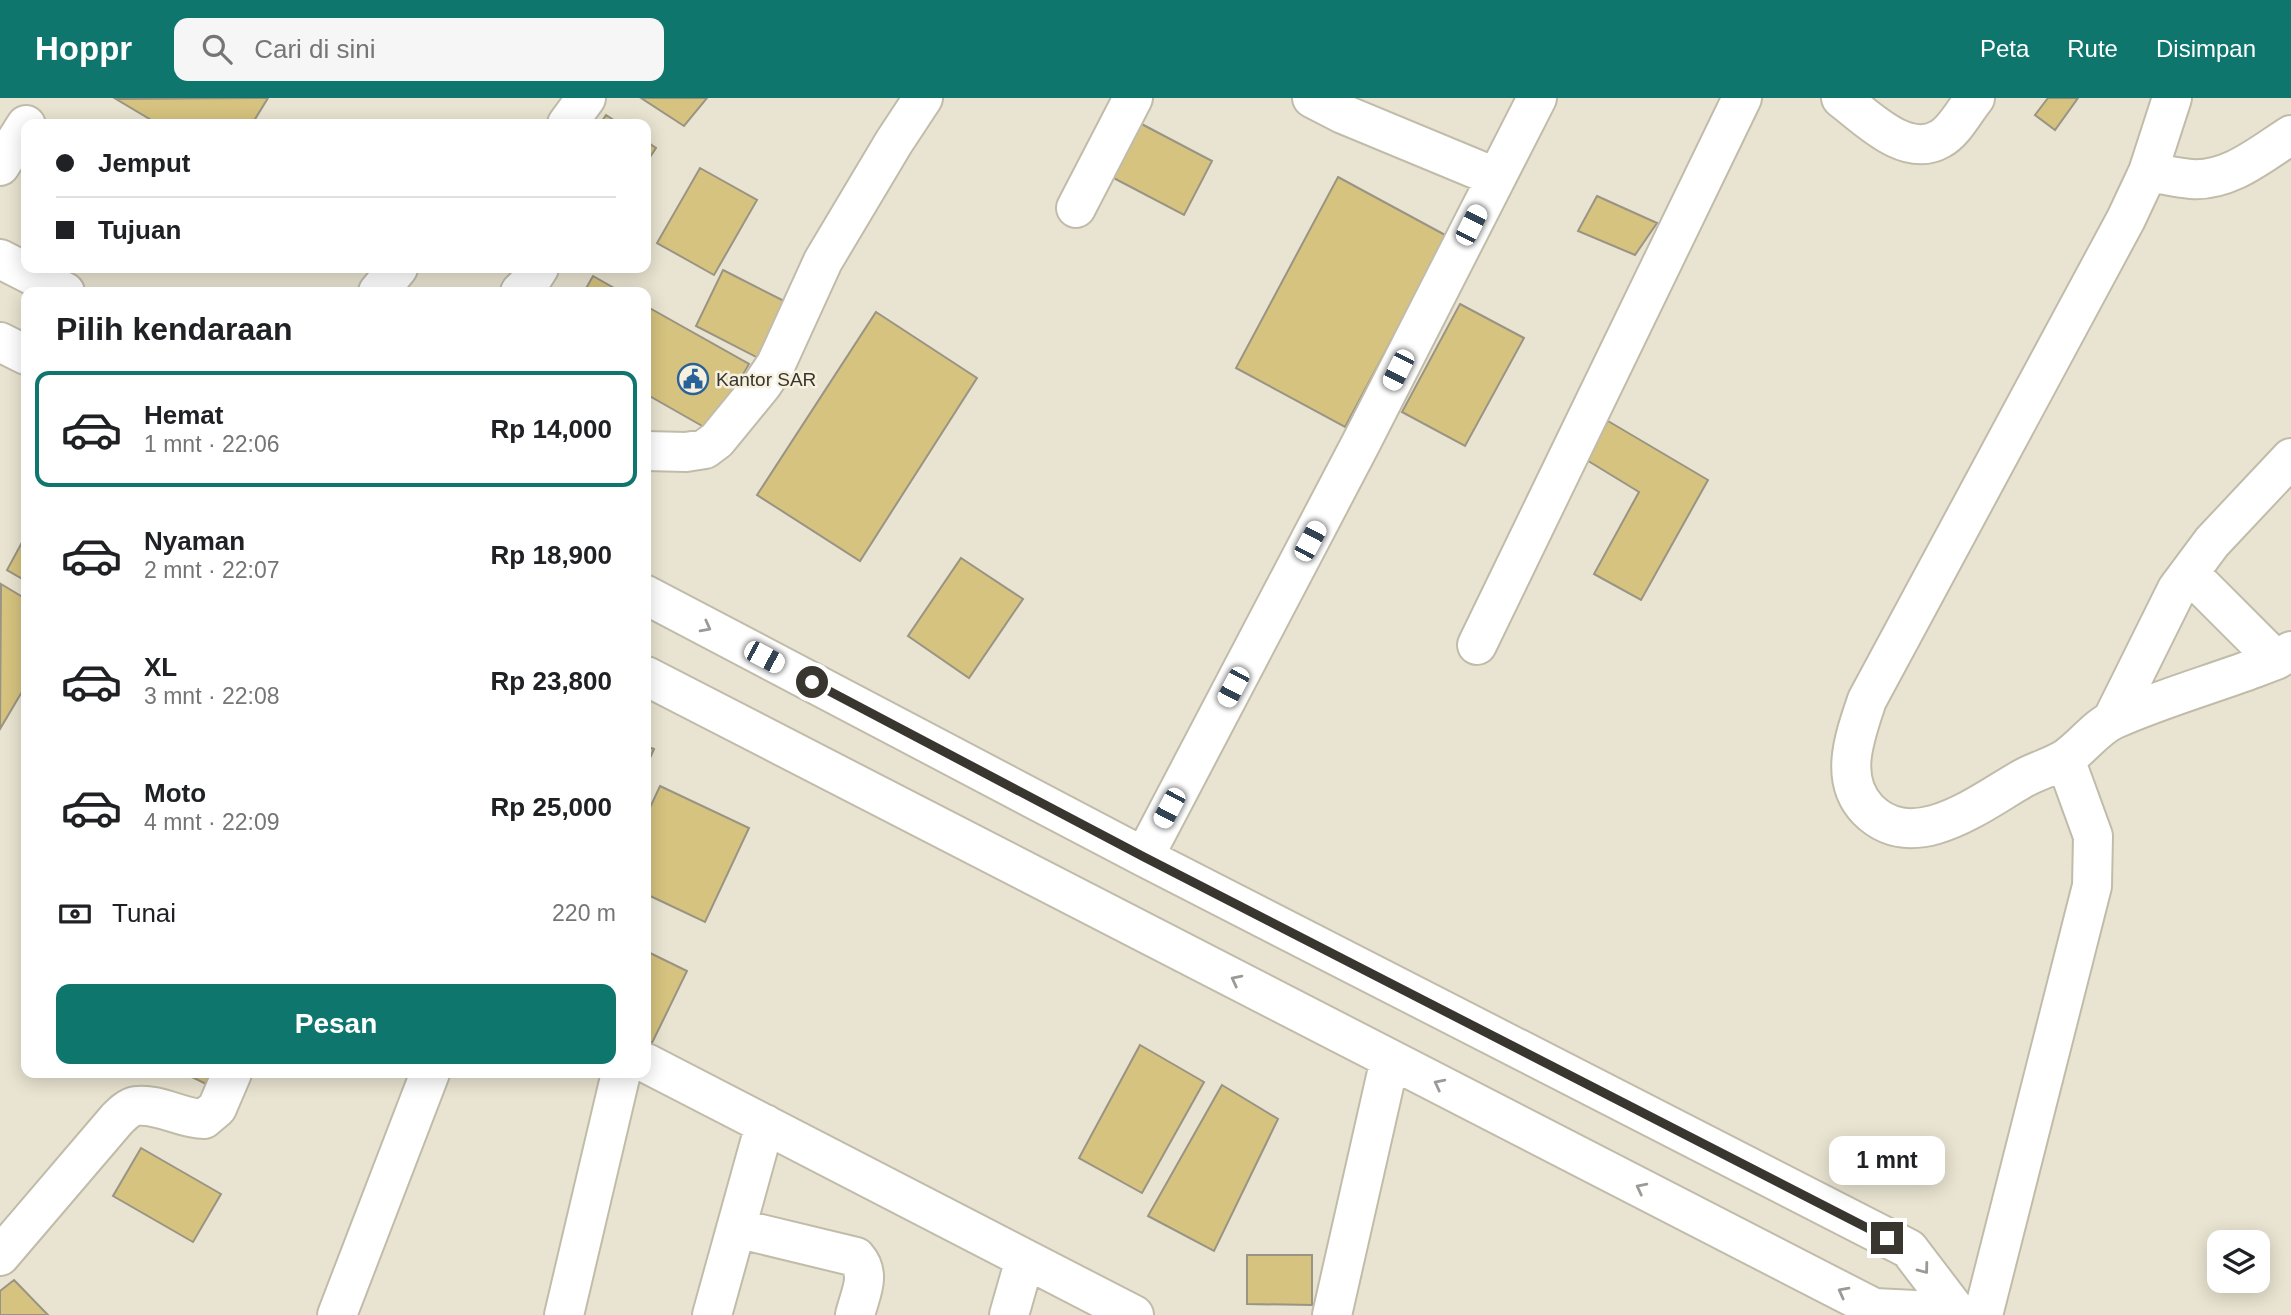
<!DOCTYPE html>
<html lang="id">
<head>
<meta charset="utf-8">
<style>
  body { margin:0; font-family:Helvetica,sans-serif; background:#f6f6f6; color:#202124; height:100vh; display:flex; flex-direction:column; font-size:26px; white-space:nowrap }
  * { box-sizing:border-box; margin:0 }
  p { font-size:23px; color:#757577 }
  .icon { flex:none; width:38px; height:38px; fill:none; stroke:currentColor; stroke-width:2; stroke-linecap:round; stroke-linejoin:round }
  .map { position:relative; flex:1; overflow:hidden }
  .sheet { position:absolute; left:21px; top:189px; width:630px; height:791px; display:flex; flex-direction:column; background:#fff; border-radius:14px; box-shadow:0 4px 18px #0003 }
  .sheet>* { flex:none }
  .banner { position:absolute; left:21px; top:21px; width:630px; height:154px; border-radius:14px; box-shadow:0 4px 18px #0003; display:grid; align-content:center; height:154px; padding:0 35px; background:#fff }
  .buttons { position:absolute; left:2207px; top:1132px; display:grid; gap:14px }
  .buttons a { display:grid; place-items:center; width:63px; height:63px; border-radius:14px; background:#fff; box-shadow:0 4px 18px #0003; font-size:35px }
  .end { position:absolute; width:32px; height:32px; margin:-16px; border:9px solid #38362f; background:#fff; box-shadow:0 0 0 4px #fff }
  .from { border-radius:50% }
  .bubble { position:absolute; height:49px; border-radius:14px; background:#fff; box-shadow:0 4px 18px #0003; font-size:23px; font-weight:700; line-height:49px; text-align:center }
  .car { position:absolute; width:21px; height:42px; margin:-21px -10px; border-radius:9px; box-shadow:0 0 5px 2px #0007; background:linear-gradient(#fff 24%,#345 0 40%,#fff 0 76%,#345 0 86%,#fff 0) }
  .banner b { display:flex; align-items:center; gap:24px; height:66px; font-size:26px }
  .banner b+b { border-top:2px solid #e0e0e0 }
  .banner i { width:18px; height:18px; background:#202124 }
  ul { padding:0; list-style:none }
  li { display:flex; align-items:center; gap:21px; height:116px; margin:0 14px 10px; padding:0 21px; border:4px solid transparent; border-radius:14px }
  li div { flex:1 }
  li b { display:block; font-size:26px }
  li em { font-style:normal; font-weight:700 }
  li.active { border-color:#0f766e }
  li>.icon { width:63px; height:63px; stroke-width:1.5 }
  h2 { padding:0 35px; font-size:32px; line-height:84px }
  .pay { display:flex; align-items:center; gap:18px; height:77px; padding:0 35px; font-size:26px }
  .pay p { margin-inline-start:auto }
  .button { display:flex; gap:14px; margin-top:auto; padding:14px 35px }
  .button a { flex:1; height:80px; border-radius:14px; background:#0f766e; color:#fff; font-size:28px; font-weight:700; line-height:80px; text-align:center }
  header { display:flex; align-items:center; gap:42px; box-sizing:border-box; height:98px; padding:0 35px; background:#0f766e; color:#fff }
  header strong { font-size:33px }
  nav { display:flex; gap:38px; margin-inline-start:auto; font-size:24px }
  .search { width:490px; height:63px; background:#f6f6f6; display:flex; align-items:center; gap:18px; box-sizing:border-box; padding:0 24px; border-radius:14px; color:#757577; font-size:26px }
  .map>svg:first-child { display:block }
  .building { fill:#d6c37f; stroke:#999483; stroke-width:2 }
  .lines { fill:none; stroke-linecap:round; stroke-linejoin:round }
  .minor-casing { stroke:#c1bcaa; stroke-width:42 }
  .minor { stroke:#fff; stroke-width:38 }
  .oneway { stroke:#9c9a97 }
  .route { stroke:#38362f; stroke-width:9 }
  .labels { text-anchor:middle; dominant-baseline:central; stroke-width:5; stroke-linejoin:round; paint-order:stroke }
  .poi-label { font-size:19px; fill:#38362f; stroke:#f6f1de; text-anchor:start }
</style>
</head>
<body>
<header>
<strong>Hoppr</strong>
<div class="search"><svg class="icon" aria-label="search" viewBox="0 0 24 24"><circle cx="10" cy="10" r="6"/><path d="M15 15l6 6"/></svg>Cari di sini</div>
<nav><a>Peta</a><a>Rute</a><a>Disimpan</a></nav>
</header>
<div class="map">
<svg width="2291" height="1217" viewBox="0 0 2291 1217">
  <rect width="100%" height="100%" fill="#e9e4d1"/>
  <!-- building -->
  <path class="building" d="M 268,0 L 252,26 L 158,26 L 116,1 Z
    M 641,0 L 707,0 L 684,28 Z
    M 2048,0 L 2078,0 L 2055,32 L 2035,17 Z
    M 606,17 L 620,26 L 600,26 Z
    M 1134,22 L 1212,63 L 1184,117 L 1106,76 Z
    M 646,43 L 656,50 L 646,65 Z
    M 700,70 L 757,102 L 714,177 L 657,145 Z
    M 1338,79 L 1447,138 L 1345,329 L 1236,270 Z
    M 1597,98 L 1657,125 L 1635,157 L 1578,133 Z
    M 723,172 L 792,207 L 764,263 L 696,228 Z
    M 593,178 L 621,194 L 584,194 Z
    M 1460,206 L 1524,240 L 1465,348 L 1402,314 Z
    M 646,208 L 749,266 L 711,333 L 646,296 Z
    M 876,214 L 977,280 L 860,463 L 757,397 Z
    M 1608,323 L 1708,382 L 1641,502 L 1594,476 L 1639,394 L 1585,361 Z
    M 26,437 L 26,483 L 7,472 Z
    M 961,460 L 1023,501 L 969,580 L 908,538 Z
    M 1,486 L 26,501 L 26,587 L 0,631 Z
    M 646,648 L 654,651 L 646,669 Z
    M 660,688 L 749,730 L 705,824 L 646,796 L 646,718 Z
    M 646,853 L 687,873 L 652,945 L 646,942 Z
    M 1140,947 L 1204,984 L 1142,1095 L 1079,1060 Z
    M 184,975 L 220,975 L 212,989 Z
    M 1222,987 L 1278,1021 L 1214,1153 L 1148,1118 Z
    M 141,1050 L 221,1096 L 193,1144 L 113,1098 Z
    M 1247,1157 L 1312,1157 L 1312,1207 L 1247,1206 Z
    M 14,1182 L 48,1217 L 0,1217 L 0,1193 Z"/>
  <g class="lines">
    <!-- minor casing -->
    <g class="minor-casing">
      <path id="minor" d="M 1312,0 L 1343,16 L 1495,79
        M 1841,0 C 1866,19 1906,61 1940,41 C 1954,34 1965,12 1975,0
        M 2172,0 L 2148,74 L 2126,121 L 1867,602 C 1855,638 1838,681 1868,712 C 1914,758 1980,705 2022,681 C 2036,673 2052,669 2065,661 C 2083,649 2096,629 2115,621 C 2160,601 2209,587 2255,570 L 2276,562 L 2291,553
        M 567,26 L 586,0
        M 0,68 L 26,27
        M 2148,74 C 2162,76 2177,80 2191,81 C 2229,84 2261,56 2291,37
        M 1076,110 L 1133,0
        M 0,161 L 65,194
        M 378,194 L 398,170
        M 520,194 L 530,184 L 539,170
        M 0,244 L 26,257
        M 646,353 L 686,354 L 705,351 L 717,342 L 762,287 L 776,266 L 823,163 L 894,44 L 923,0
        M 2189,475 L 2276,562
        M 646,497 L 1144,759 L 1909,1151 L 1957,1214
        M 1477,547 L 1742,0
        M 646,578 L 1874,1210 L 1957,1214 L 1962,1217
        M 2112,622 L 2177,491 L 2212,444 L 2291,360
        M 1144,759 L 1361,345 L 1537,0
        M 646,965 L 1134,1217
        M 736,1130 L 856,1159 C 872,1177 860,1196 855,1217
        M 0,1158 L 117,1021 C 122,1016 129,1009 136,1008 C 159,1005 182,1021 204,1021 L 217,1010 L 232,975
        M 337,1217 L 430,975
        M 564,1217 L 621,975
        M 712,1217 L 765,1026
        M 1009,1217 L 1025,1161
        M 1332,1217 L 1390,961
        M 1983,1217 L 2092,788 L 2093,738 L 2065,661"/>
    </g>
    <!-- minor -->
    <use href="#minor" class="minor"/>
  </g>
  <!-- one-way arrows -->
  <defs><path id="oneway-chevron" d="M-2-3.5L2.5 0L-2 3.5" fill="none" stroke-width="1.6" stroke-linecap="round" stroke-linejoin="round" transform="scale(1.75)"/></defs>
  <g class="oneway">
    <use href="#oneway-chevron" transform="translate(706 529) rotate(28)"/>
    <use href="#oneway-chevron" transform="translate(1236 882) rotate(-153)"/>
    <use href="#oneway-chevron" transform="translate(1439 986) rotate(-153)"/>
    <use href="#oneway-chevron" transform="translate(1641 1090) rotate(-153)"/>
    <use href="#oneway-chevron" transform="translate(1924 1171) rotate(53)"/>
    <use href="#oneway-chevron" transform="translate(1843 1194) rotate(-152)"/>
  </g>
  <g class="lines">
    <!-- route -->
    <path class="route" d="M 812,584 L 1144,759 L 1887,1140"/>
  </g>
  <!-- icons -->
  <defs>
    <g id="civic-ring" transform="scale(1.575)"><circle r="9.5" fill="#f6f1de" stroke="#296199" stroke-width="1.5"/><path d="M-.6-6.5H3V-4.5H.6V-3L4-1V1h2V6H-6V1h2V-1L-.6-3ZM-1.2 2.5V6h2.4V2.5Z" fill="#296199"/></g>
  </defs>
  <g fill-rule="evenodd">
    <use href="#civic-ring" x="693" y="281"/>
  </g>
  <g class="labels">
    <!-- poi labels -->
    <g class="poi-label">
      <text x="716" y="281">Kantor SAR</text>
    </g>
  </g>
</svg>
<div class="buttons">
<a><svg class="icon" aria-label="layers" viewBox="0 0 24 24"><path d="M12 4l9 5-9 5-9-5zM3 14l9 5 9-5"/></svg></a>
</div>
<i class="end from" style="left:812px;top:584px"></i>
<i class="end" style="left:1887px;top:1140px"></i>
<div class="bubble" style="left:1829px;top:1038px;width:116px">1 mnt</div>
<i class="car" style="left:1471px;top:127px;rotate:27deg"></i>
<i class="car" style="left:1398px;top:272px;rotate:207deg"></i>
<i class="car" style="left:1310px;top:443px;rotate:28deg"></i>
<i class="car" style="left:764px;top:559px;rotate:118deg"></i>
<i class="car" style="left:1233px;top:589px;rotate:208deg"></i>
<i class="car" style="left:1169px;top:710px;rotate:208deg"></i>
<div class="banner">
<b><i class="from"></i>Jemput</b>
<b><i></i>Tujuan</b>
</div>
<section class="sheet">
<h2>Pilih kendaraan</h2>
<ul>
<li class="active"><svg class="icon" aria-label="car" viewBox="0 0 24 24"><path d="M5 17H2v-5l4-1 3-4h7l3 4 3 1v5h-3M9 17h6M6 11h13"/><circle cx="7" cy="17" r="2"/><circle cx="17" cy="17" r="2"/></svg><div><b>Hemat</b><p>1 mnt · 22:06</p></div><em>Rp 14,000</em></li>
<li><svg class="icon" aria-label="car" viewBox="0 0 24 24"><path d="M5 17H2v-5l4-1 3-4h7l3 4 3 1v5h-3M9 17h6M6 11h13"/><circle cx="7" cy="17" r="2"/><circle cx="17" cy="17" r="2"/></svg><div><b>Nyaman</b><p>2 mnt · 22:07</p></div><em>Rp 18,900</em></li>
<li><svg class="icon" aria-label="car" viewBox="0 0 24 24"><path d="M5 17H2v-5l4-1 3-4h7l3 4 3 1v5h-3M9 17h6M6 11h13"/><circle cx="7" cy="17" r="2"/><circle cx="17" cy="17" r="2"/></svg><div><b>XL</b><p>3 mnt · 22:08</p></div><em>Rp 23,800</em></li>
<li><svg class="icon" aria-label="car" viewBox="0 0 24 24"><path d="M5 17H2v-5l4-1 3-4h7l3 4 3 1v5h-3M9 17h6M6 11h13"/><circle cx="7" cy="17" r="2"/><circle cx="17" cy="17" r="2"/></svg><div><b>Moto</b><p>4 mnt · 22:09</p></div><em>Rp 25,000</em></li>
</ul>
<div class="pay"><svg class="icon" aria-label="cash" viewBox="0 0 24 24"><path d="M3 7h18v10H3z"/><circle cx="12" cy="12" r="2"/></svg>Tunai<p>220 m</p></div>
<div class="button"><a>Pesan</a></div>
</section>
</div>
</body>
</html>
